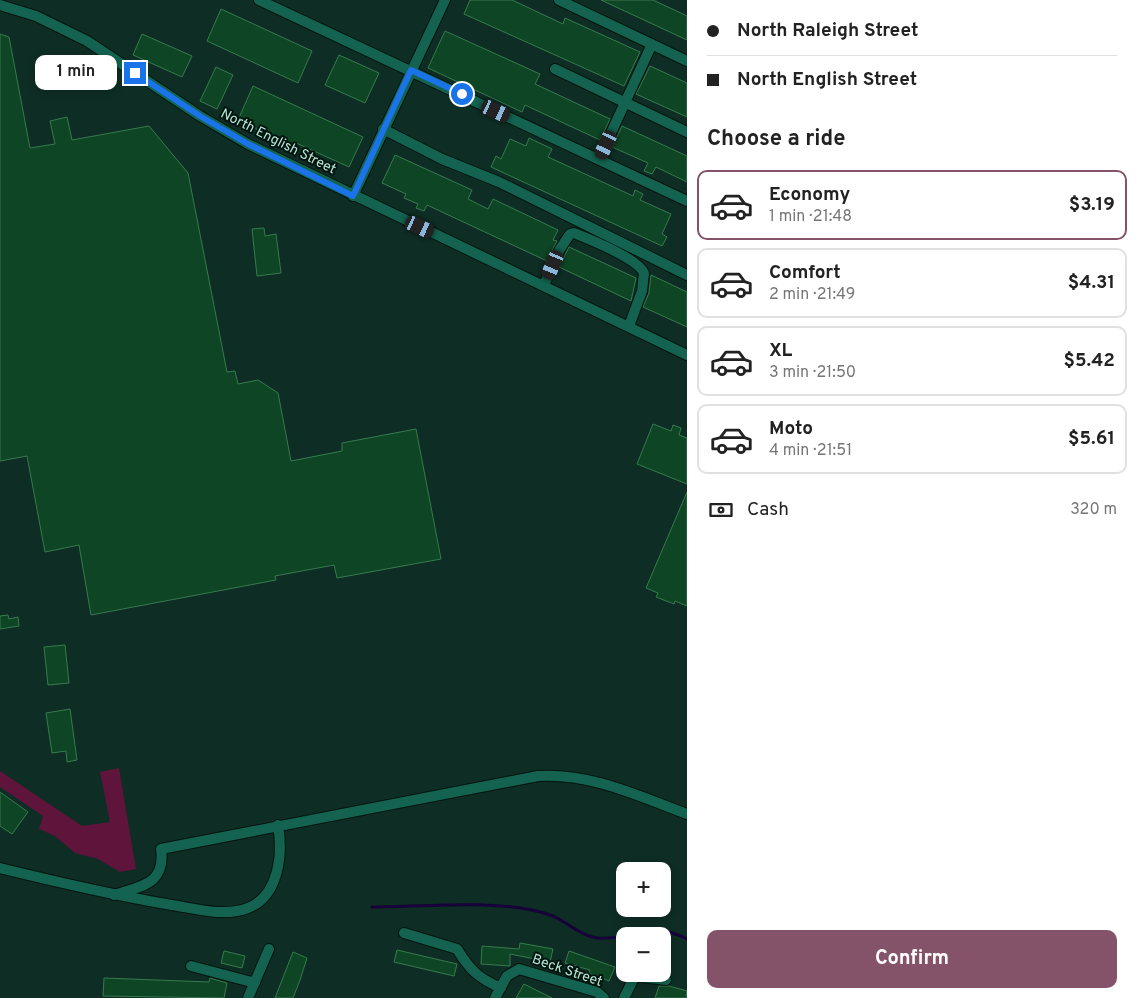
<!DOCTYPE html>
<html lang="en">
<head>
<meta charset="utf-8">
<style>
  body { margin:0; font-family:Overpass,sans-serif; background:#f6f6f6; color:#222; height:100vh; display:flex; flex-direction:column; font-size:19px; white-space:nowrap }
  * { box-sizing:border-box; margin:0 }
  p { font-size:16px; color:#767676 }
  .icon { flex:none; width:28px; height:28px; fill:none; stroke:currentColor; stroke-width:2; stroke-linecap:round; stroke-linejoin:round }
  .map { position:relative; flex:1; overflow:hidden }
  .details { display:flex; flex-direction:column; background:#fff; width:450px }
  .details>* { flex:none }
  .top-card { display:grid; align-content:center; height:110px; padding:0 20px; background:#fff }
  .tools { position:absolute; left:616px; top:862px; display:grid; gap:10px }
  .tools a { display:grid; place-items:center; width:55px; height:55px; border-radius:10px; background:#fff; box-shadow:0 2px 8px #0003; font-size:25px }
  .end { position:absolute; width:22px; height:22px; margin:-11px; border:6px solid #1a73e8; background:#fff; box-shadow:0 0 0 2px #fff }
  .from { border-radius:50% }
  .bubble { position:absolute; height:35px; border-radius:10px; background:#fff; box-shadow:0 2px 8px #0003; font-size:16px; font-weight:700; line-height:35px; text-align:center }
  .car { position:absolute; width:15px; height:30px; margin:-15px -8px; border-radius:6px; box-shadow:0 0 4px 1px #0007; background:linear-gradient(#222 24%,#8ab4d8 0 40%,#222 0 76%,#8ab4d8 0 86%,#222 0) }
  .top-card b { display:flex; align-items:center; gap:18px; height:48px; font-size:19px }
  .top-card b+b { border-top:1px solid #e0e0e0 }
  .top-card i { width:12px; height:12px; background:#222 }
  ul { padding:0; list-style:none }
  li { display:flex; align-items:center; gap:15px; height:70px; margin:0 10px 8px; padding:0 10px; border:2px solid #e0e0e0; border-radius:10px }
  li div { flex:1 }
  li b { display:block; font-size:19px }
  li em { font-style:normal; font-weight:700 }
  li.active { border-color:#855369 }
  li>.icon { width:45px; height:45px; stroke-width:1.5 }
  h2 { padding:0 20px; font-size:22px; line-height:60px }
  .pay { display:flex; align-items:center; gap:12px; height:55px; padding:0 20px; font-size:19px }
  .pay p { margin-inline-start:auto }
  .action { display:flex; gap:10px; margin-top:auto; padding:10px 20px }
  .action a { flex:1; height:58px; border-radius:10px; background:#855369; color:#fff; font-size:20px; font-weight:700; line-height:58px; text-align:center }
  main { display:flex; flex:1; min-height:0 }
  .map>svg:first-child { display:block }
  .green { fill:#5e143b }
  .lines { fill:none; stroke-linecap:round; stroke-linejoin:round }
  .stream { stroke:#17003a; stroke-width:3 }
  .building { fill:#0e4525; stroke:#367b4e }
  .minor-casing { stroke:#00150e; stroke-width:12 }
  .minor { stroke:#136350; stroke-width:10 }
  .route { stroke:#1a73e8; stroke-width:6 }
  .labels { text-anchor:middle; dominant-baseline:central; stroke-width:4; stroke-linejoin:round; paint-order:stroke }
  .street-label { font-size:14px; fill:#b8e4d6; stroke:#00150e }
</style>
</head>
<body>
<main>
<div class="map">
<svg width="687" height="998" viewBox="0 0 687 998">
  <rect width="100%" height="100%" fill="#0e2d24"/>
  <!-- green -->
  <path class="green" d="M 119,768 L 136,869 L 120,872 L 98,859 L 75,853 L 55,836 L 39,829 L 43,816 L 0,787 L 0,771 L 82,826 L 110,822 L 100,772 Z"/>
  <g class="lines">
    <!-- stream -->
    <path class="stream" d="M 372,907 C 423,907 482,900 532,910 C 541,912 550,914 557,918 C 570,925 584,937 598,938 C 634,941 648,919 687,939"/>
  </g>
  <!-- building -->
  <path class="building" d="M 470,0 L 512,0 L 563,24 L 565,18 L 640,52 L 624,86 L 464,14 Z
    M 601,0 L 653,0 L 687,16 L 687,40 Z
    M 221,9 L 312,51 L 298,83 L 207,41 Z
    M 445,31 L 540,74 L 535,84 L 610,119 L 600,140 L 525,105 L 522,112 L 428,68 Z
    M 0,34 L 9,37 L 30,148 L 55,144 L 50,121 L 67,117 L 72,140 L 149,126 L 188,173 L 227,372 L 235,371 L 238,384 L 258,380 L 278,393 L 291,461 L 342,451 L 342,443 L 416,429 L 441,559 L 337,578 L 334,565 L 275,576 L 276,580 L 91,615 L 79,545 L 45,552 L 27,456 L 0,461 Z
    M 142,34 L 192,56 L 182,77 L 133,55 Z
    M 339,55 L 379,73 L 365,103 L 325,85 Z
    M 650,66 L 687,83 L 687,117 L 636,94 Z
    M 216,67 L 233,75 L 217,109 L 200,101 Z
    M 253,86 L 363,137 L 349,167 L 294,142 L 291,148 L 256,132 L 257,129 L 238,120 Z
    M 622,126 L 687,156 L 687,182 L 656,167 L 652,174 L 644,171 L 648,163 L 612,147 Z
    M 529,138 L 552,149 L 548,157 L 633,196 L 635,190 L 643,194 L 640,200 L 671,214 L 662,234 L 667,237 L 662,246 L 491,167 L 496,156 L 501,159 L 510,139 L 526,146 Z
    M 395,155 L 472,190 L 468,199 L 488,209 L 493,199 L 558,230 L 553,240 L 557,241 L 547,261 L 427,205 L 424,211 L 416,208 L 418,204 L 404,198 L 406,194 L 382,183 Z
    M 264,228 L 265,236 L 276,234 L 281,273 L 257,276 L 252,229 Z
    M 569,247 L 636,278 L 631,301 L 559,267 Z
    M 651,275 L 687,292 L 687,327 L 643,307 L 649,293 Z
    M 653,424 L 671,431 L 673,425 L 681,428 L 679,435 L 687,438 L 687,484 L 637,464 Z
    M 687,492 L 687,606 L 675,601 L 674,604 L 656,597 L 658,593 L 646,588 Z
    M 8,615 L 9,619 L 18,617 L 19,626 L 0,629 L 0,616 Z
    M 65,645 L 69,683 L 48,685 L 44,647 Z
    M 70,709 L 77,760 L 67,762 L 66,751 L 52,753 L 46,713 Z
    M 0,792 L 28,812 L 12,834 L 0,826 Z
    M 520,943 L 553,949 L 550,962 L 510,954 L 510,966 L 481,964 L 482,946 L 519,949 Z
    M 397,950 L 457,964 L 454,976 L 394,962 Z
    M 224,951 L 245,956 L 242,968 L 221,963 Z
    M 569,951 L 615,967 L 609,981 L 589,973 L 590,970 L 565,963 Z
    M 293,952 L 307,958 L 300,980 L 293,998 L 275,998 Z
    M 104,978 L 209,982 L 210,978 L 227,983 L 224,998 L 103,996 Z
    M 524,984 L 552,998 L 516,998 Z
    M 659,986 L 669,986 L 687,991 L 686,998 L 655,998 Z"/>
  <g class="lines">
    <!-- minor casing -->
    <g class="minor-casing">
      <path id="minor" d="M 259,0 L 687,201
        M 559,0 L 687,61
        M 0,5 L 36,16 L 87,41 L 200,116 L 248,144 L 687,355
        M 555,69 L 687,132
        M 383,129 L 442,159 L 499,182 L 687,275
        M 599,159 L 652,44
        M 353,196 L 445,0
        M 544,285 L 560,249 L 570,234 L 574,233 C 591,240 637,258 644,273 L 642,291 L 629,326
        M 0,868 C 57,882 114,895 172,905 C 196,909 225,917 248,908 C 279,896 283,854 278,825
        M 114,895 C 140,886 166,885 161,849 L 538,776 C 592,773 638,796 687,814
        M 404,933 L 457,949 C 470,970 478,978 501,988
        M 191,966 L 255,983
        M 248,998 L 269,949
        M 495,998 L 507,976 L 519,969 L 597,992 L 604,998
        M 624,998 L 635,976 L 666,980"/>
    </g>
    <!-- minor -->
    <use href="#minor" class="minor"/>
  </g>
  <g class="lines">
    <!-- route -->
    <path class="route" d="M 135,73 L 200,116 L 248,144 L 353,196 L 411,70 L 462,94"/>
  </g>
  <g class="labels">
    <!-- street labels -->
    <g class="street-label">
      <text transform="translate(278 142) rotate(27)">North English Street</text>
      <text transform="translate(567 971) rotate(19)">Beck Street</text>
    </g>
  </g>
</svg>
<div class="tools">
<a>+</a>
<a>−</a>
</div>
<i class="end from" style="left:462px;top:94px"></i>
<i class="end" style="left:135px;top:73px"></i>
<div class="bubble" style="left:35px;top:55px;width:82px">1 min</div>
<i class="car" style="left:496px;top:111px;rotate:115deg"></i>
<i class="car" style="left:606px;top:145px;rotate:205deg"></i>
<i class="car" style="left:420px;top:227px;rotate:115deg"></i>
<i class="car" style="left:553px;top:265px;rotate:203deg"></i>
</div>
<section class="details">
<div class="top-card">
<b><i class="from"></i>North Raleigh Street</b>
<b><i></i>North English Street</b>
</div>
<h2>Choose a ride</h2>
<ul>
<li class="active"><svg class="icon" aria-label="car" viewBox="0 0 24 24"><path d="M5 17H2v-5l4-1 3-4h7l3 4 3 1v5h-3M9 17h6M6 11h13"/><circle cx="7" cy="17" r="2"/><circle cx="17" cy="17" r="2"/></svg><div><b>Economy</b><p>1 min · 21:48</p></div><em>$3.19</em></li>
<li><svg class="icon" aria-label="car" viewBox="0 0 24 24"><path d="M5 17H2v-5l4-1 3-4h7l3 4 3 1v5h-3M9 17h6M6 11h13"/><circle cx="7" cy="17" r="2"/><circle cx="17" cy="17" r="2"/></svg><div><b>Comfort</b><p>2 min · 21:49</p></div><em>$4.31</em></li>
<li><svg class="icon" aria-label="car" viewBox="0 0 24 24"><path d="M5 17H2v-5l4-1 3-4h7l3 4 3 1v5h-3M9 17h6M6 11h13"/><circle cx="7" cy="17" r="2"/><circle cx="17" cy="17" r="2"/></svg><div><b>XL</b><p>3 min · 21:50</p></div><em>$5.42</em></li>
<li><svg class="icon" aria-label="car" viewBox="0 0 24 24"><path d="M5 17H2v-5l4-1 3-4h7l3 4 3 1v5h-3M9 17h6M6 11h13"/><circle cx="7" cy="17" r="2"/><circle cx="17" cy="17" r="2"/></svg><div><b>Moto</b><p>4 min · 21:51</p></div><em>$5.61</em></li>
</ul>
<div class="pay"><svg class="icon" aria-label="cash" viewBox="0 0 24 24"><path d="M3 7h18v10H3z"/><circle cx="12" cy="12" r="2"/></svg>Cash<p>320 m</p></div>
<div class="action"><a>Confirm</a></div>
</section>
</main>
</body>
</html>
